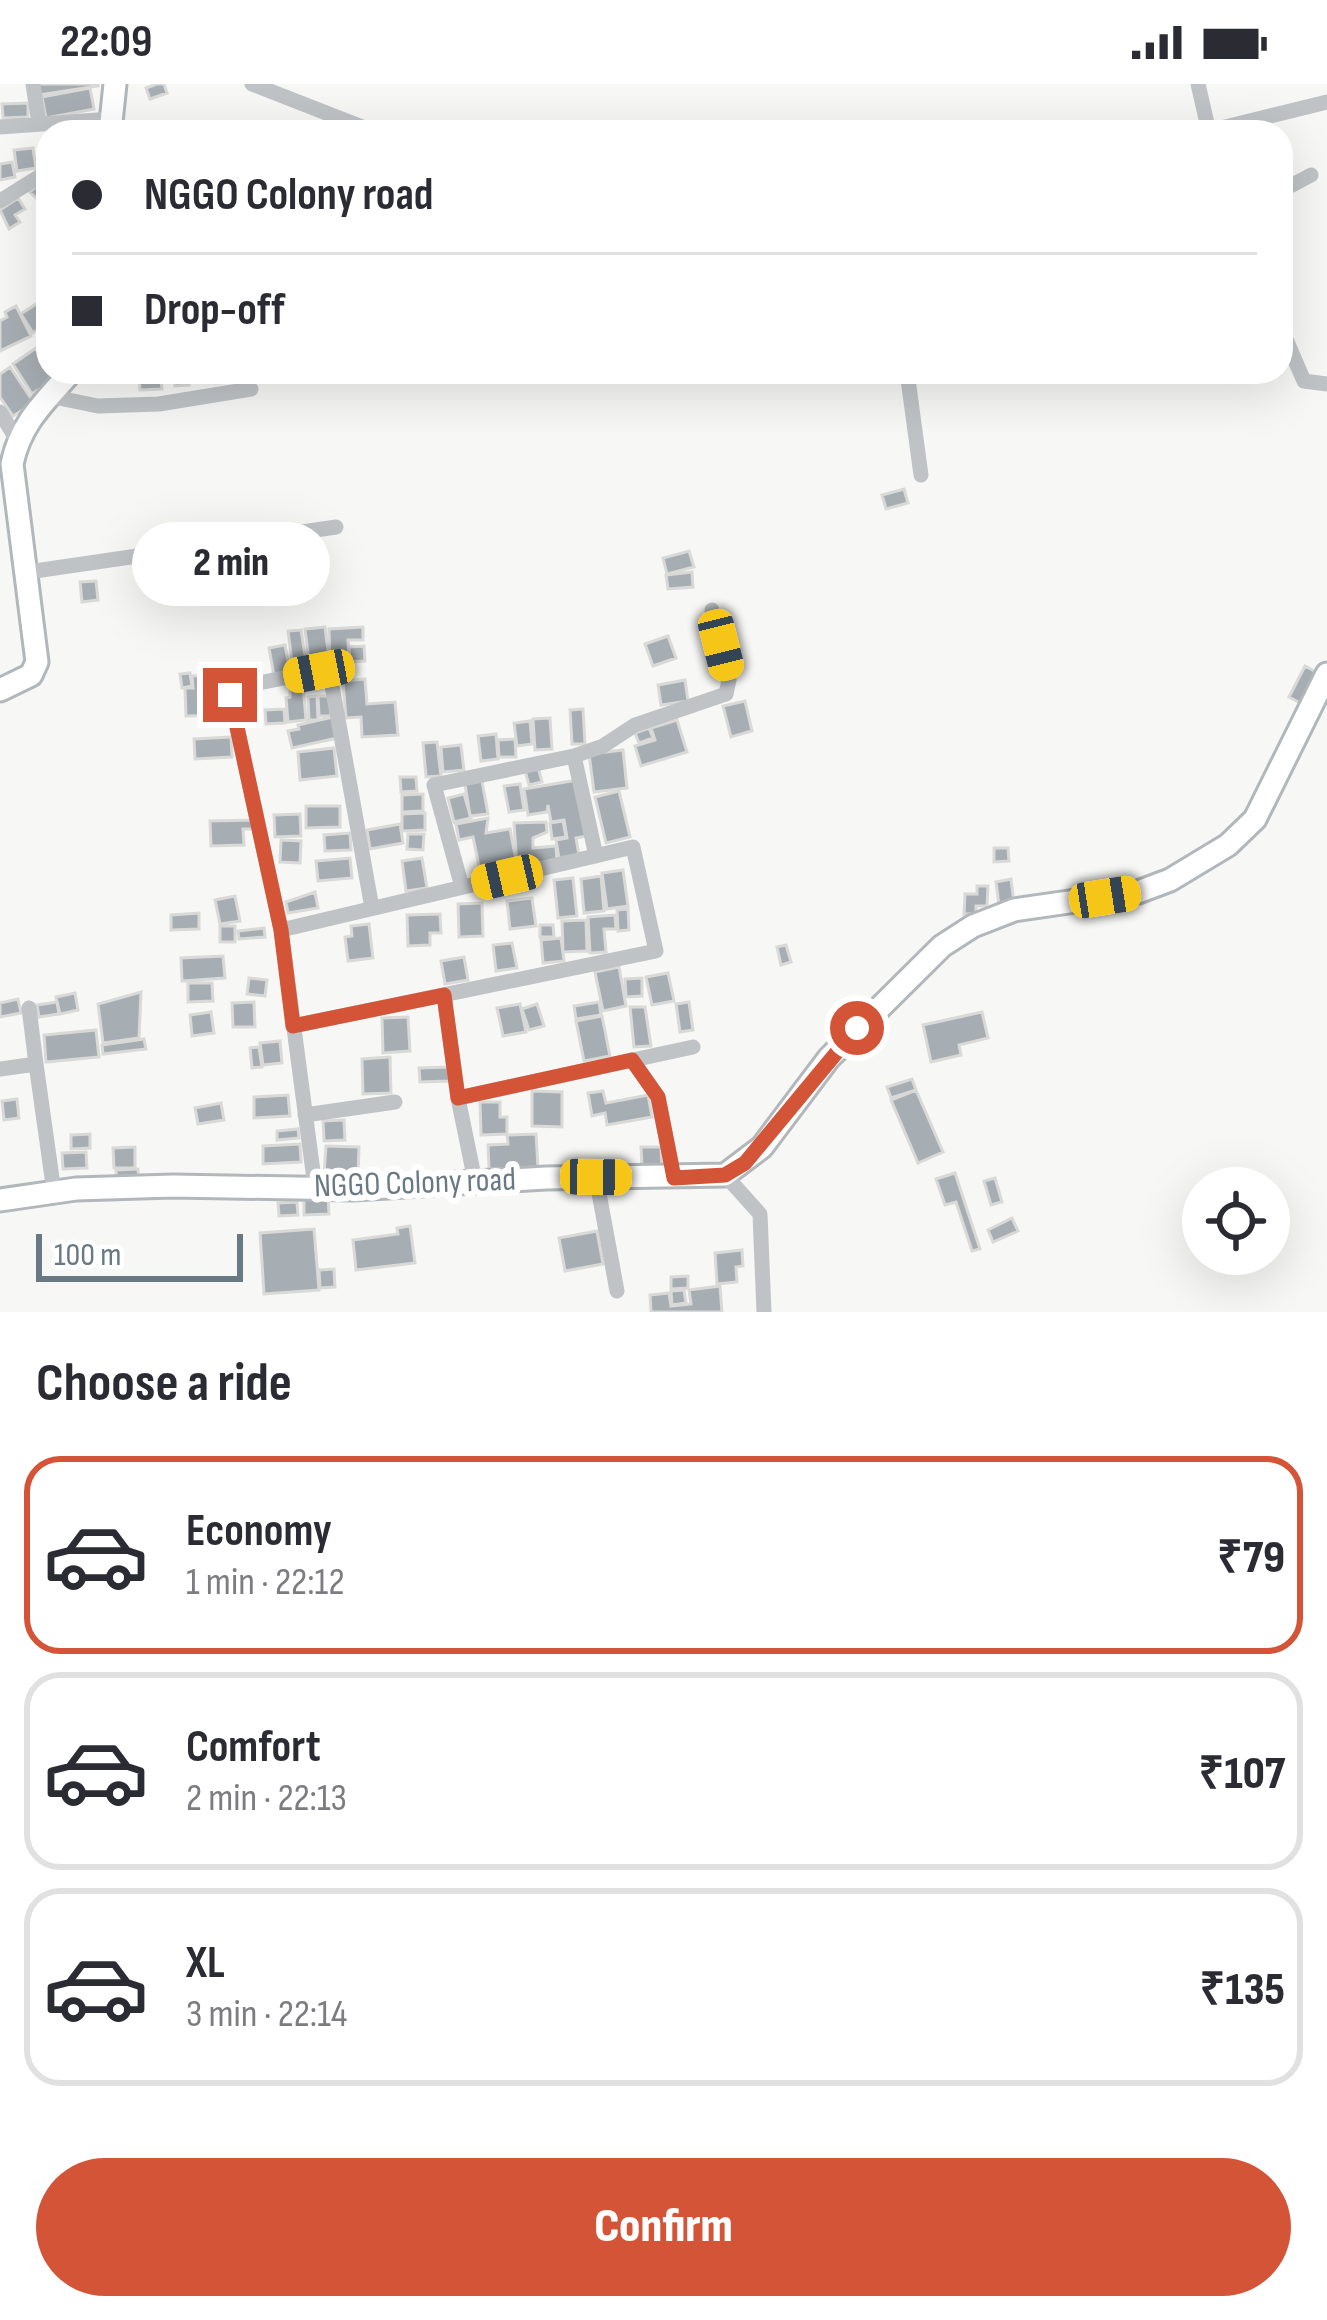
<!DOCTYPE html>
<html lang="en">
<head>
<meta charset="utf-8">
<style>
  body { margin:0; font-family:"Sofia Sans Condensed",sans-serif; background:#f7f7f7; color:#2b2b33; height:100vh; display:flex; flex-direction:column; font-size:45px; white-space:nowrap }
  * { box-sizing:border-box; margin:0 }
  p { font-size:39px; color:#7c7c81 }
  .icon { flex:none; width:66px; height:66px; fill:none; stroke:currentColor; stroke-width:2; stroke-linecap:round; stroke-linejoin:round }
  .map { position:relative; height:1228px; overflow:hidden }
  .drawer { display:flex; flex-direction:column; background:#fff; flex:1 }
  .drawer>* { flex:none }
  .guide { position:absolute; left:36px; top:36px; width:1257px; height:264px; border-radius:36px; box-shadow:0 12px 48px #0002; display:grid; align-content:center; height:264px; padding:0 36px; background:#fff }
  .fabs { position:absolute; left:1182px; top:1083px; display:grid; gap:24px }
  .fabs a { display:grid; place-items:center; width:108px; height:108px; border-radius:50%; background:#fff; box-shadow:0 12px 48px #0002; font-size:60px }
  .scale { position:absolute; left:36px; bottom:30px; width:207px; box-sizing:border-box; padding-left:12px; border:6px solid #697983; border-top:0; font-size:33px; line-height:42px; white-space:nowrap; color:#697983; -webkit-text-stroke:9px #fff; paint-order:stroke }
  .end { position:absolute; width:54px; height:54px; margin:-27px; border:15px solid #d45438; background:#fff; box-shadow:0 0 0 6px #fff }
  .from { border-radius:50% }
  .bubble { position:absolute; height:84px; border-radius:42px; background:#fff; box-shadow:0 12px 48px #0002; font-size:39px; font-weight:800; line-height:84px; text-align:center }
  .car { position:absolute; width:36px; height:72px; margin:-36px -18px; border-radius:15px; box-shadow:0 0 9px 3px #0007; background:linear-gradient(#f5c518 24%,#345 0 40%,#f5c518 0 76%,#345 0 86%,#f5c518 0) }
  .guide b { display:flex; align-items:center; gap:42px; height:114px; font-size:45px }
  .guide b+b { border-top:3px solid #e1e1e2 }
  .guide i { width:30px; height:30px; background:#2b2b33 }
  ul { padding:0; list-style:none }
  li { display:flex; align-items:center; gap:36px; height:198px; margin:0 24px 18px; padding:0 12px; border:6px solid #e1e1e2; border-radius:36px }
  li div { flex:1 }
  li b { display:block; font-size:45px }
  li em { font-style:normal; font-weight:800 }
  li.on { border-color:#d45438 }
  li>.icon { width:108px; height:108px; stroke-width:1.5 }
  h2 { padding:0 36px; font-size:54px; line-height:144px }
  .cta { display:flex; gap:24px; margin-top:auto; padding:24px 36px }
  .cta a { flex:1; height:138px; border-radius:72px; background:#d45438; color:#fff; font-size:48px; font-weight:800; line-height:138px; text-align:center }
  .status { display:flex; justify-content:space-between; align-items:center; height:84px; padding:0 60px; background:#fff; direction:ltr }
  .status svg { height:33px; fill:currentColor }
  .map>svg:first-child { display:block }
  .building { fill:#a7aeb3; stroke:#d9d9d7; stroke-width:3 }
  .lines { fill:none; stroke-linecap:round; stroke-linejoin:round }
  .secondary-casing { stroke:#b1b7bb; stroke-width:27 }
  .street { stroke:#bfc3c6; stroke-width:15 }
  .secondary { stroke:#fff; stroke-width:21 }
  .route { stroke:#d45438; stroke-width:15 }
  .labels { text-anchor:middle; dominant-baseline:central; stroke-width:12; stroke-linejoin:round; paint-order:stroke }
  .street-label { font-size:33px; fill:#697983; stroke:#fff }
</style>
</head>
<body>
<div class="status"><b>22:09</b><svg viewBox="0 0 49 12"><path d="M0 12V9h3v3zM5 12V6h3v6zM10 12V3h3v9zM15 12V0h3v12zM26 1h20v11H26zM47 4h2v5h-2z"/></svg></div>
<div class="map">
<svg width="1327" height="1228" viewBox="0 0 1327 1228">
  <rect width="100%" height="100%" fill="#f7f7f5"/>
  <!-- building -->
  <path class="building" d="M 37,0 L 98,0 L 98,2 L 39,11 Z
    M 157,0 L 164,0 L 167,9 L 150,15 L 146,4 Z
    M 90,4 L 94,25 L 46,34 L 42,13 Z
    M 28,19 L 28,33 L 3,34 L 2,20 Z
    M 33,64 L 36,84 L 17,87 L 14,66 Z
    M 12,78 L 15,93 L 0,96 L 0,80 Z
    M 48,91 L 48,112 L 41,119 L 30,108 Z
    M 18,114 L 25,125 L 15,131 L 20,138 L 9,145 L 0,126 Z
    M 48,212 L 48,239 L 33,249 L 21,230 Z
    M 16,222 L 31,252 L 0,267 L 0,237 L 7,233 L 5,228 Z
    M 36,264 L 48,288 L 56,294 L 32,310 L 13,280 Z
    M 10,283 L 34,319 L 13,332 L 0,313 L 0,290 Z
    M 139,288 L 167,288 L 167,295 L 161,296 L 162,305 L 140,306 Z
    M 174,288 L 189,288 L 189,301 L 175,302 Z
    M 215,288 L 232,288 L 232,298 L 215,299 Z
    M 383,288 L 422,288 L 387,298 Z
    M 904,405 L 908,419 L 886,425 L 882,411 Z
    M 689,467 L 694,483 L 667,490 L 663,474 Z
    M 692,488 L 693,503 L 668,505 L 666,491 Z
    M 96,497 L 98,516 L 82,518 L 80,498 Z
    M 325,543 L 330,583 L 310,585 L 305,545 Z
    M 363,543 L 363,556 L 348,556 L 349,579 L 330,580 L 329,545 Z
    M 301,546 L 307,584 L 293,586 L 288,547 Z
    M 668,552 L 676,574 L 653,582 L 645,560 Z
    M 285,561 L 290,588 L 274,592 L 269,564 Z
    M 364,562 L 365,577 L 350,578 L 349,563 Z
    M 236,581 L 255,581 L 256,593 L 236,594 Z
    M 1305,582 L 1318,589 L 1302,620 L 1289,613 Z
    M 190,589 L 192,602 L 182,604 L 180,590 Z
    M 223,591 L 224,631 L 186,632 L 185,604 L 193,604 L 192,592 Z
    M 365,595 L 367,620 L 395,618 L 398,651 L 362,653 L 361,633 L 346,634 L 343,597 Z
    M 685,596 L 688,617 L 661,621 L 658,601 Z
    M 303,601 L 306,636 L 288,638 L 286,614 L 290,613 L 290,602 Z
    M 243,612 L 260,612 L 260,626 L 244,626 Z
    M 317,612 L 318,636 L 309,636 L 308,613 Z
    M 318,612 L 330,612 L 331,632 L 319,632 Z
    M 745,617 L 752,647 L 731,653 L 723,622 Z
    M 284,625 L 285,639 L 266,640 L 265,626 Z
    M 583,625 L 585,660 L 572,660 L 570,626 Z
    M 333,633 L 337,654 L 292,664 L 288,647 L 299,645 L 298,641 Z
    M 550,634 L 552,665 L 535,666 L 533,635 Z
    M 677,636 L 687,668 L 641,682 L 635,662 L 655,656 L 651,644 Z
    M 530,637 L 532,660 L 517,662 L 514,639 Z
    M 649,644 L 653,654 L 639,659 L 635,649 Z
    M 496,650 L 498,675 L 481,677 L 478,652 Z
    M 231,653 L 232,673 L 195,675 L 194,655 Z
    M 515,655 L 516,673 L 499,673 L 498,656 Z
    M 437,658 L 441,692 L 426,693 L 423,659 Z
    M 461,661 L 464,686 L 443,688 L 441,663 Z
    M 334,664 L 337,692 L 300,696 L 298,668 Z
    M 623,666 L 627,704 L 594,708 L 589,670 Z
    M 538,683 L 542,698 L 529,701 L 525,687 Z
    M 400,693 L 416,693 L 417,707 L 401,708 Z
    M 577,696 L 587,752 L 576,754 L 579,771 L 559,775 L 556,756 L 567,754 L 564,736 L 551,738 L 548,721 L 547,728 L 528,731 L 524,705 Z
    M 482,697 L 488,730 L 470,732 L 465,700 Z
    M 520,700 L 524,726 L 509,728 L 504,702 Z
    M 619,707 L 630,753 L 606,759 L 595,713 Z
    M 423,710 L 423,727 L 402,728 L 402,711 Z
    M 464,710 L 471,734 L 454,738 L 448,714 Z
    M 306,722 L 340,722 L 340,743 L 306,744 Z
    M 425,729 L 425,746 L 402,747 L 402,730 Z
    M 300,730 L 301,752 L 275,753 L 274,731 Z
    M 488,734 L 486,749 L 510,745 L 517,782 L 481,792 L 473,753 L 459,756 L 456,740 Z
    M 254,736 L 254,745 L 243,745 L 244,761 L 211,762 L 210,737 Z
    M 563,737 L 566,753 L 552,755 L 550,739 Z
    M 546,738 L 547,748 L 533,754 L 533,764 L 556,762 L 557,779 L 517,783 L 514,739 Z
    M 400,740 L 403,759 L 370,765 L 367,746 Z
    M 350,749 L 351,766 L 325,767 L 324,751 Z
    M 408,750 L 424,750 L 423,766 L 407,765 Z
    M 281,756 L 301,757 L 300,779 L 280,778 Z
    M 994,764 L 1008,764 L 1009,777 L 994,778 Z
    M 350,774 L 352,794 L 318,797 L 316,777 Z
    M 422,774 L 427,804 L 406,807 L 402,777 Z
    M 623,786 L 628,822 L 607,825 L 602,789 Z
    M 601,792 L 604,827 L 584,829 L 581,795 Z
    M 573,794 L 577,832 L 558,834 L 554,796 Z
    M 1011,795 L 1014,819 L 999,821 L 996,798 Z
    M 977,802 L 988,802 L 987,822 L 976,822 L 976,830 L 964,830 L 965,810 L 977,810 Z
    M 315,808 L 318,824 L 288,829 L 286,818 Z
    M 235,812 L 240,837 L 220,840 L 215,816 Z
    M 532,814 L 536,842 L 510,845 L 507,817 Z
    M 482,819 L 483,852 L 459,853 L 458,820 Z
    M 628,825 L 629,846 L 618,847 L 617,826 Z
    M 199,829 L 199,845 L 171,846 L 171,831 Z
    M 440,830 L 441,849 L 430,849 L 430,861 L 408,862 L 407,831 Z
    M 615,831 L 616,845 L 604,845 L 606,868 L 590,869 L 588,833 Z
    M 586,836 L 587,867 L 563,868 L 562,837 Z
    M 369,840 L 373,874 L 348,877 L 345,853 L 352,852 L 351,842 Z
    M 540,841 L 553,841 L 554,853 L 540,853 Z
    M 220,842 L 235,842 L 235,858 L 220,858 Z
    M 264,844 L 265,853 L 239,855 L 238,847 Z
    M 561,854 L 564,877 L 543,879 L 541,856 Z
    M 512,859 L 517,884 L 496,887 L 493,861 Z
    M 786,861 L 791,878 L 781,881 L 777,863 Z
    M 223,872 L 225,894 L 182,897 L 181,874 Z
    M 464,873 L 468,896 L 445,900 L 441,877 Z
    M 619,883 L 626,922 L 603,927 L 595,888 Z
    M 668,889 L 674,917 L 652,921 L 646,893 Z
    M 249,894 L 267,896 L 265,912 L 247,910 Z
    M 642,894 L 642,912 L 626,913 L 625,895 Z
    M 188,899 L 212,899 L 213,917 L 188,918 Z
    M 141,908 L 139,954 L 103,959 L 98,920 Z
    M 75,909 L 78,926 L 60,930 L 56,913 Z
    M 18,915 L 21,929 L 0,933 L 0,919 Z
    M 57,918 L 59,930 L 39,933 L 37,921 Z
    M 254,918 L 255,943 L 233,943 L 232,919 Z
    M 599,918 L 601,931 L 576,935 L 574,922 Z
    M 689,918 L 693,946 L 680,948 L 676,920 Z
    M 520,920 L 526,948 L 503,952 L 497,924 Z
    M 537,920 L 544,942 L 529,946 L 522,925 Z
    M 630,923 L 645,923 L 651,962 L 634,963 Z
    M 211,928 L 214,949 L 192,952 L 190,931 Z
    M 982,928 L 988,954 L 959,961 L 961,971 L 931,978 L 923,941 Z
    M 602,932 L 610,972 L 584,977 L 576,937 Z
    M 408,933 L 410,967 L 383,969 L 382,934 Z
    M 96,946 L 99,973 L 46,978 L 44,951 Z
    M 144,955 L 146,965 L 103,970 L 102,961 Z
    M 280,957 L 282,979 L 263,981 L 260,959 Z
    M 259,963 L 262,983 L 252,984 L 250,964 Z
    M 390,973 L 391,1009 L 363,1010 L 362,975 Z
    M 450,983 L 450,997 L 420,998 L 419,984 Z
    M 912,995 L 916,1006 L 891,1014 L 887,1003 Z
    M 916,1006 L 943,1068 L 918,1079 L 891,1016 Z
    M 532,1007 L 562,1008 L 562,1043 L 532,1042 Z
    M 603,1007 L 606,1019 L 648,1011 L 652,1033 L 607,1041 L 605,1029 L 592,1032 L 588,1009 Z
    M 288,1011 L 290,1032 L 254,1034 L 254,1013 Z
    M 17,1015 L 19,1034 L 4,1036 L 2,1017 Z
    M 480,1018 L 500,1018 L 500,1033 L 507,1033 L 507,1050 L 481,1051 Z
    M 221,1019 L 224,1036 L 198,1040 L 195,1024 Z
    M 344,1036 L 345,1056 L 324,1057 L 323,1037 Z
    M 298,1045 L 299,1054 L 277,1056 L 277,1047 Z
    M 90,1050 L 90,1064 L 71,1065 L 71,1051 Z
    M 536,1050 L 538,1083 L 489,1085 L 488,1061 L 508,1060 L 507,1051 Z
    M 300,1060 L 301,1078 L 263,1080 L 263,1062 Z
    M 326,1062 L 359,1063 L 358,1092 L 324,1091 Z
    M 135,1063 L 135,1084 L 114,1084 L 113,1064 Z
    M 641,1063 L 661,1063 L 662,1084 L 642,1085 Z
    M 86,1068 L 87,1084 L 63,1085 L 62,1069 Z
    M 138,1085 L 139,1098 L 117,1099 L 116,1086 Z
    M 955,1089 L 980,1165 L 972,1167 L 956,1118 L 945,1121 L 936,1095 Z
    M 995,1094 L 1002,1118 L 991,1121 L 984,1097 Z
    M 328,1110 L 329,1130 L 304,1131 L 304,1111 Z
    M 297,1118 L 298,1131 L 279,1132 L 278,1119 Z
    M 1012,1134 L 1018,1147 L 993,1158 L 988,1146 Z
    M 410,1142 L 415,1179 L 356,1186 L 353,1156 L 398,1150 L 397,1144 Z
    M 314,1145 L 319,1206 L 264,1210 L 260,1149 Z
    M 597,1147 L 603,1180 L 565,1187 L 559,1154 Z
    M 742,1166 L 743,1182 L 736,1183 L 737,1198 L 717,1200 L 715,1169 Z
    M 334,1185 L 335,1203 L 320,1204 L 319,1186 Z
    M 688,1192 L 688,1204 L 671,1205 L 671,1193 Z
    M 720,1202 L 722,1228 L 651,1228 L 650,1211 L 669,1209 L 671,1222 L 691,1220 L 689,1206 Z
    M 684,1206 L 686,1219 L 672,1221 L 671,1207 Z"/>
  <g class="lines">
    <!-- secondary casing -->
    <g class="secondary-casing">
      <path id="secondary" d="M 110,48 L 115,0
        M 0,606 L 31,591 L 37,578 L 12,380 C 20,340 44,318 71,288
        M 0,1116 L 76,1105 L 173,1102 L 353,1105 L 546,1094 L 725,1091 L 762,1063 L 829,974 L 942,862 L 973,842 L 1014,826 L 1138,808 L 1170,796 L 1228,761 L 1255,735 L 1327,590"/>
    </g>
    <!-- street -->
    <path class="street" d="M 33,0 L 39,40
      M 252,0 L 375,48
      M 1198,0 L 1209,48
      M 0,43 L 111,35
      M 1209,47 L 1327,18
      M 1281,107 L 1311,91
      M 0,117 L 48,87
      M 1281,244 L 1304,297 L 1327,300
      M 907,288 L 921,391
      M 49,312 L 98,322 L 159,320 L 251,305
      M 0,328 L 17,356
      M 28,488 L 336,443
      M 574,672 L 596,772
      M 462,803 L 434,701 L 574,672 L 603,662 L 635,641 L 726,610 L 729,596 L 712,526
      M 281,846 L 230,611 L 233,604 L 319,587 L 331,596 L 372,824
      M 444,911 L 458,1014
      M 29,924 L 36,980
      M 293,942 L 656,867 L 633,763 L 281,846 C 292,932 303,1018 315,1103
      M 632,976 L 658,1013 L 674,1094
      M 0,985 L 36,980 L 54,1108
      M 305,1031 L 395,1018
      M 725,1091 L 760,1130 L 764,1228
      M 596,1093 L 617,1207
      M 475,1097 L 458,1014 L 693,963"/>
    <!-- secondary -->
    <use href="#secondary" class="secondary"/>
  </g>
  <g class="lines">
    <!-- route -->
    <path class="route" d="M 230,611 L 281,846 L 293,942 L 444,911 L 458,1014 L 632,976 L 658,1013 L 674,1094 L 725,1091 L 745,1079 L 857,944"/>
  </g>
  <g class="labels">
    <!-- street labels -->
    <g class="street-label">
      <text transform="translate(415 1099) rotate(-2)">NGGO Colony road</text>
    </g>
  </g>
</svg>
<div class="fabs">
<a><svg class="icon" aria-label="locate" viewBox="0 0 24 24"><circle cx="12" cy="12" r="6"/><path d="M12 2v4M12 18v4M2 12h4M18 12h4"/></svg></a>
</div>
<div class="scale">100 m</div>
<i class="end from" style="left:857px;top:944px"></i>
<i class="end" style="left:230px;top:611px"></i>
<div class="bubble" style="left:132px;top:438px;width:198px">2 min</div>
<i class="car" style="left:721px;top:561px;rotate:166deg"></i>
<i class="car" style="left:319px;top:587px;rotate:259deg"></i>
<i class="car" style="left:507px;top:793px;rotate:257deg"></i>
<i class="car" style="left:1105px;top:813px;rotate:81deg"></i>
<i class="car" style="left:596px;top:1093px;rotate:91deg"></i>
<div class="guide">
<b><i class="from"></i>NGGO Colony road</b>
<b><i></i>Drop-off</b>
</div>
</div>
<section class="drawer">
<h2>Choose a ride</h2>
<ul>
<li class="on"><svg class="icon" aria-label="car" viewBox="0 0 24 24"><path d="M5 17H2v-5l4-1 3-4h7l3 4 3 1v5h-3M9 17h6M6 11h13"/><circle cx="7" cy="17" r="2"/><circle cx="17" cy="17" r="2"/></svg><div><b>Economy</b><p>1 min · 22:12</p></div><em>₹79</em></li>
<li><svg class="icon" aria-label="car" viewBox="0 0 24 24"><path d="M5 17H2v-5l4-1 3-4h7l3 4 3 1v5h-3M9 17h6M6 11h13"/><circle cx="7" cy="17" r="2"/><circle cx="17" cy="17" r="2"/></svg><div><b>Comfort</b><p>2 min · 22:13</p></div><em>₹107</em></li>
<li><svg class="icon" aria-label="car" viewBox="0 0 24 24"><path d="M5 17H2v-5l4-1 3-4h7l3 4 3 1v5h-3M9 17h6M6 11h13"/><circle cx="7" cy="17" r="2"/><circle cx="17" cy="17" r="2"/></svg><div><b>XL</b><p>3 min · 22:14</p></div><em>₹135</em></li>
</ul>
<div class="cta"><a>Confirm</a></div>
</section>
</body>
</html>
